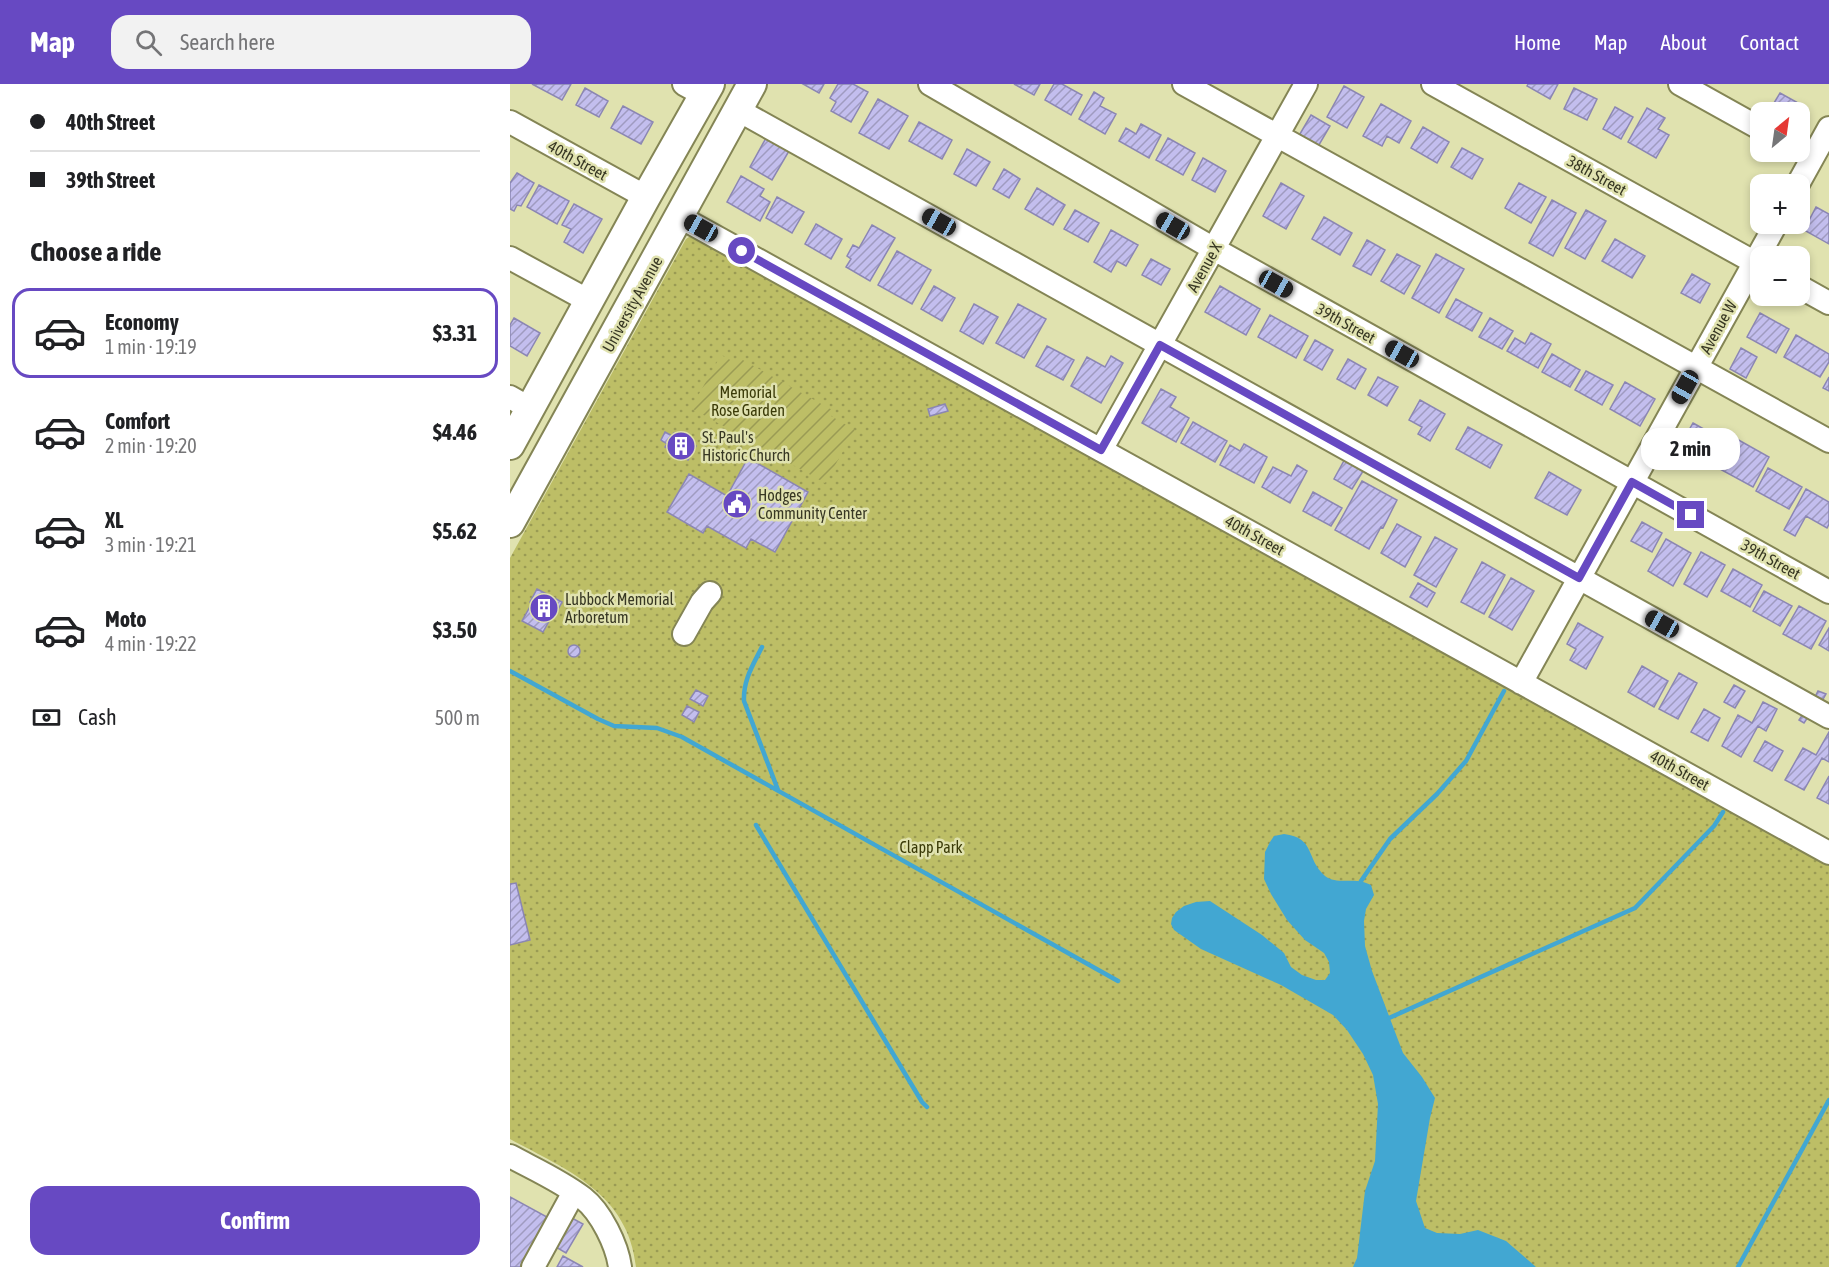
<!DOCTYPE html>
<html lang="en">
<head>
<meta charset="utf-8">
<style>
  body { margin:0; font-family:"Asap Condensed",sans-serif; background:#f2f2f2; color:#202124; height:100vh; display:flex; flex-direction:column; font-size:22px; white-space:nowrap }
  * { box-sizing:border-box; margin:0 }
  p { font-size:20px; color:#757577 }
  .icon { flex:none; width:33px; height:33px; fill:none; stroke:currentColor; stroke-width:2; stroke-linecap:round; stroke-linejoin:round }
  .map { position:relative; flex:1; overflow:hidden }
  .side { display:flex; flex-direction:column; background:#fff; width:510px }
  .side>* { flex:none }
  .guide { display:grid; align-content:center; height:132px; padding:0 30px; background:#fff }
  .needle { width:39px; rotate:29deg }
  .tools { position:absolute; left:1240px; top:18px; display:grid; gap:12px }
  .tools a { display:grid; place-items:center; width:60px; height:60px; border-radius:12px; background:#fff; box-shadow:0 3px 9px #0003; font-size:30px }
  .end { position:absolute; width:27px; height:27px; margin:-14px; border:8px solid #6749c2; background:#fff; box-shadow:0 0 0 3px #fff }
  .from { border-radius:50% }
  .bubble { position:absolute; height:42px; border-radius:18px; background:#fff; box-shadow:0 3px 9px #0003; font-size:20px; font-weight:700; line-height:42px; text-align:center }
  .car { position:absolute; width:18px; height:36px; margin:-18px -9px; border-radius:8px; box-shadow:0 0 4px 2px #0007; background:linear-gradient(#222 24%,#8ab4d8 0 40%,#222 0 76%,#8ab4d8 0 86%,#222 0) }
  .guide b { display:flex; align-items:center; gap:21px; height:57px; font-size:22px }
  .guide b+b { border-top:2px solid #e0e0e0 }
  .guide i { width:15px; height:15px; background:#202124 }
  ul { padding:0; list-style:none }
  li { display:flex; align-items:center; gap:18px; height:90px; margin:0 12px 9px; padding:0 18px; border:3px solid transparent; border-radius:18px }
  li div { flex:1 }
  li b { display:block; font-size:22px }
  li em { font-style:normal; font-weight:700 }
  li.current { border-color:#6749c2 }
  li>.icon { width:54px; height:54px; stroke-width:1.5 }
  h2 { padding:0 30px; font-size:27px; line-height:72px }
  .pay { display:flex; align-items:center; gap:15px; height:66px; padding:0 30px; font-size:22px }
  .pay p { margin-inline-start:auto }
  .button { display:flex; gap:12px; margin-top:auto; padding:12px 30px }
  .button a { flex:1; height:69px; border-radius:18px; background:#6749c2; color:#fff; font-size:24px; font-weight:700; line-height:69px; text-align:center }
  header { display:flex; align-items:center; gap:36px; box-sizing:border-box; height:84px; padding:0 30px; background:#6749c2; color:#fff }
  header strong { font-size:28px }
  nav { display:flex; gap:33px; margin-inline-start:auto; font-size:21px }
  .search { width:420px; height:54px; background:#f2f2f2; display:flex; align-items:center; gap:15px; box-sizing:border-box; padding:0 21px; border-radius:18px; color:#757577; font-size:22px }
  main { display:flex; flex:1; min-height:0 }
  .map>svg:first-child { display:block }
  .park { fill:url(#park-dots) }
  .garden { fill:url(#garden-furrows) }
  .water { fill:#42a7d2 }
  .lines { fill:none; stroke-linecap:round; stroke-linejoin:round }
  .stream { stroke:#42a7d2; stroke-width:4.5 }
  .building { fill:url(#building-hatch); stroke:#8b86b3; stroke-width:1.5 }
  .minor-casing { stroke:#848555; stroke-width:26 }
  .major-casing { stroke:#848555; stroke-width:32 }
  .minor { stroke:#fff; stroke-width:22 }
  .major { stroke:#fff; stroke-width:28 }
  .route { stroke:#6749c2; stroke-width:8 }
  .labels { text-anchor:middle; dominant-baseline:central; stroke-width:5; stroke-linejoin:round; paint-order:stroke }
  .street-label { font-size:16px; fill:#373723; stroke:#e0e2af }
  .park-label { font-size:16px; fill:#3a3a07; stroke:#e0e2af }
  .poi-label { font-size:16px; fill:#373723; stroke:#e0e2af; text-anchor:start }
</style>
</head>
<body>
<header>
<strong>Map</strong>
<div class="search"><svg class="icon" aria-label="search" viewBox="0 0 24 24"><circle cx="10" cy="10" r="6"/><path d="M15 15l6 6"/></svg>Search here</div>
<nav><a>Home</a><a>Map</a><a>About</a><a>Contact</a></nav>
</header>
<main>
<section class="side">
<div class="guide">
<b><i class="from"></i>40th Street</b>
<b><i></i>39th Street</b>
</div>
<h2>Choose a ride</h2>
<ul>
<li class="current"><svg class="icon" aria-label="car" viewBox="0 0 24 24"><path d="M5 17H2v-5l4-1 3-4h7l3 4 3 1v5h-3M9 17h6M6 11h13"/><circle cx="7" cy="17" r="2"/><circle cx="17" cy="17" r="2"/></svg><div><b>Economy</b><p>1 min · 19:19</p></div><em>$3.31</em></li>
<li><svg class="icon" aria-label="car" viewBox="0 0 24 24"><path d="M5 17H2v-5l4-1 3-4h7l3 4 3 1v5h-3M9 17h6M6 11h13"/><circle cx="7" cy="17" r="2"/><circle cx="17" cy="17" r="2"/></svg><div><b>Comfort</b><p>2 min · 19:20</p></div><em>$4.46</em></li>
<li><svg class="icon" aria-label="car" viewBox="0 0 24 24"><path d="M5 17H2v-5l4-1 3-4h7l3 4 3 1v5h-3M9 17h6M6 11h13"/><circle cx="7" cy="17" r="2"/><circle cx="17" cy="17" r="2"/></svg><div><b>XL</b><p>3 min · 19:21</p></div><em>$5.62</em></li>
<li><svg class="icon" aria-label="car" viewBox="0 0 24 24"><path d="M5 17H2v-5l4-1 3-4h7l3 4 3 1v5h-3M9 17h6M6 11h13"/><circle cx="7" cy="17" r="2"/><circle cx="17" cy="17" r="2"/></svg><div><b>Moto</b><p>4 min · 19:22</p></div><em>$3.50</em></li>
</ul>
<div class="pay"><svg class="icon" aria-label="cash" viewBox="0 0 24 24"><path d="M3 7h18v10H3z"/><circle cx="12" cy="12" r="2"/></svg>Cash<p>500 m</p></div>
<div class="button"><a>Confirm</a></div>
</section>
<div class="map">
<svg width="1319" height="1183" viewBox="0 0 1319 1183">
  <defs>
    <pattern id="park-dots" width="8" height="8" patternUnits="userSpaceOnUse" patternTransform="scale(1.5)"><rect width="8" height="8" fill="#bdbe66"/><path d="M2 2h.1M6 6h.1" fill="none" stroke="#9a9b54" stroke-width="1.8" stroke-linecap="round"/></pattern>
    <pattern id="garden-furrows" width="10" height="10" patternUnits="userSpaceOnUse" patternTransform="scale(1.5)"><rect width="10" height="10" fill="#bdbe66"/><path d="M-1 1l2-2M0 10L10 0M9 11l2-2" fill="none" stroke="#9a9b54"/></pattern>
    <pattern id="building-hatch" width="6" height="6" patternUnits="userSpaceOnUse" patternTransform="scale(1.5)"><rect width="6" height="6" fill="#c3beee"/><path d="M-1 1l2-2M0 6l6-6M5 7l2-2" fill="none" stroke="#9f9bc0"/></pattern>
  </defs>
  <rect width="100%" height="100%" fill="#e0e2af"/>
  <!-- park -->
  <path class="park" d="M 181,152 L 1319,782 L 1319,1183 L 126,1183 C 118,1109 57,1086 0,1055 L 0,474 L 176,155 Z"/>
  <!-- garden -->
  <path class="garden" d="M 211,271 L 228,280 L 231,275 L 324,327 L 321,332 L 345,346 L 315,399 L 181,324 Z"/>
  <!-- water -->
  <path class="water" d="M 774,750 C 806,754 795,774 815,792 C 824,799 837,796 847,797 C 852,797 856,799 861,801 L 864,811 L 856,825 L 854,837 L 855,862 L 862,887 L 893,969 L 912,993 L 925,1014 L 920,1034 L 906,1117 L 915,1144 L 927,1149 L 950,1150 L 968,1146 L 996,1157 L 1026,1183 L 843,1183 L 847,1174 L 855,1107 L 865,1077 L 868,1020 L 863,991 L 853,970 L 837,946 L 823,931 L 771,901 L 691,865 L 664,846 L 661,840 L 662,834 L 666,828 L 674,822 L 686,818 L 700,817 L 752,851 L 774,869 L 781,883 L 792,891 L 806,896 L 815,896 L 820,889 L 819,878 L 814,869 L 795,856 L 777,836 L 761,810 L 754,795 L 755,768 L 760,758 L 764,752 Z"/>
  <g class="lines">
    <!-- stream -->
    <path class="stream" d="M 252,563 C 243,581 233,596 234,617 L 268,706
      M 0,587 L 88,635 L 104,642 L 147,644 L 172,653 L 608,897
      M 246,741 L 412,1018 L 417,1023
      M 851,797 L 880,755 L 927,710 L 956,677 L 994,607
      M 879,934 L 1125,824 L 1204,742 L 1213,728
      M 1228,1183 L 1319,1016"/>
  </g>
  <!-- building -->
  <path class="building" d="M 22,0 L 61,0 L 52,16 Z
    M 293,0 L 314,0 L 309,9 Z
    M 328,0 L 343,0 L 358,8 L 341,38 L 321,27 L 326,18 L 320,14 Z
    M 504,0 L 530,0 L 524,11 Z
    M 544,0 L 552,0 L 572,11 L 561,31 L 535,16 Z
    M 1018,0 L 1048,0 L 1040,15 L 1017,2 Z
    M 834,2 L 854,13 L 837,44 L 817,33 Z
    M 75,4 L 98,17 L 89,33 L 66,21 Z
    M 1064,4 L 1087,15 L 1077,36 L 1054,25 Z
    M 584,8 L 594,14 L 590,22 L 606,30 L 595,50 L 569,35 Z
    M 1270,9 L 1290,20 L 1286,28 L 1269,28 L 1261,24 Z
    M 368,15 L 398,32 L 379,65 L 349,49 Z
    M 871,20 L 901,37 L 889,59 L 877,52 L 872,62 L 853,52 Z
    M 113,22 L 143,38 L 131,60 L 101,44 Z
    M 1105,23 L 1123,33 L 1111,55 L 1093,45 Z
    M 1137,24 L 1155,34 L 1148,45 L 1159,51 L 1146,74 L 1118,58 Z
    M 801,31 L 820,42 L 806,66 L 787,55 Z
    M 409,38 L 442,56 L 432,75 L 399,57 Z
    M 631,40 L 651,51 L 639,74 L 609,57 L 616,44 L 626,50 Z
    M 913,43 L 939,58 L 927,79 L 901,64 Z
    M 256,54 L 279,67 L 262,96 L 240,83 Z
    M 658,54 L 685,69 L 673,91 L 646,76 Z
    M 952,64 L 973,75 L 962,95 L 941,83 Z
    M 457,65 L 480,78 L 466,102 L 444,90 Z
    M 693,74 L 716,87 L 705,108 L 682,96 Z
    M 494,85 L 510,95 L 499,114 L 483,105 Z
    M 7,89 L 24,99 L 11,122 L 7,121 L 4,127 L 0,125 L 0,99 Z
    M 231,92 L 254,105 L 250,112 L 260,118 L 250,137 L 217,118 Z
    M 771,99 L 794,112 L 776,145 L 753,132 Z
    M 1009,99 L 1036,113 L 1021,139 L 995,124 Z
    M 29,101 L 59,117 L 47,140 L 17,123 Z
    M 527,104 L 555,121 L 543,141 L 515,125 Z
    M 267,113 L 294,128 L 282,149 L 256,134 Z
    M 1042,116 L 1066,129 L 1043,172 L 1019,159 Z
    M 64,120 L 92,135 L 73,169 L 54,158 L 61,145 L 52,141 Z
    M 1306,123 L 1319,130 L 1319,160 L 1294,146 Z
    M 565,126 L 589,139 L 578,158 L 554,145 Z
    M 1076,126 L 1096,137 L 1075,175 L 1055,164 Z
    M 814,133 L 842,149 L 830,171 L 802,155 Z
    M 306,140 L 332,155 L 321,175 L 295,160 Z
    M 362,141 L 385,154 L 360,197 L 336,183 L 341,175 L 337,172 L 343,161 L 349,164 Z
    M 601,146 L 628,161 L 616,182 L 607,177 L 601,188 L 584,178 Z
    M 1105,155 L 1135,172 L 1122,194 L 1092,177 Z
    M 857,156 L 875,166 L 861,191 L 843,182 Z
    M 387,167 L 421,186 L 402,220 L 368,201 Z
    M 887,170 L 910,182 L 894,210 L 871,197 Z
    M 926,170 L 954,185 L 929,229 L 902,214 Z
    M 641,175 L 660,185 L 651,201 L 632,191 Z
    M 1182,190 L 1200,200 L 1190,219 L 1171,209 Z
    M 424,202 L 445,214 L 432,237 L 411,225 Z
    M 710,202 L 750,225 L 736,251 L 695,228 Z
    M 946,215 L 972,229 L 962,247 L 936,233 Z
    M 464,220 L 488,233 L 473,260 L 450,247 Z
    M 508,220 L 536,235 L 514,274 L 486,259 Z
    M 1250,229 L 1279,245 L 1266,269 L 1237,253 Z
    M 760,231 L 798,252 L 786,274 L 748,253 Z
    M 4,234 L 30,249 L 17,272 L 0,262 L 0,241 Z
    M 980,234 L 1003,247 L 992,265 L 969,253 Z
    M 1021,249 L 1041,260 L 1028,284 L 997,267 L 1005,254 L 1015,260 Z
    M 1286,251 L 1319,270 L 1319,278 L 1310,293 L 1274,273 Z
    M 805,256 L 823,266 L 812,286 L 794,276 Z
    M 537,262 L 564,276 L 553,296 L 526,282 Z
    M 1231,264 L 1247,273 L 1236,294 L 1220,285 Z
    M 1042,270 L 1070,286 L 1060,303 L 1032,288 Z
    M 601,272 L 613,279 L 591,319 L 561,302 L 577,273 L 595,283 Z
    M 838,275 L 856,285 L 845,305 L 827,295 Z
    M 1076,287 L 1103,301 L 1092,321 L 1065,306 Z
    M 868,293 L 888,303 L 877,322 L 858,311 Z
    M 1319,293 L 1319,307 L 1313,304 Z
    M 1115,298 L 1145,315 L 1130,342 L 1100,325 Z
    M 651,305 L 666,313 L 660,323 L 679,334 L 666,358 L 632,339 Z
    M 910,316 L 935,330 L 920,357 L 908,350 L 912,343 L 899,336 Z
    M 435,320 L 438,327 L 420,332 L 418,325 Z
    M 683,338 L 717,357 L 705,378 L 671,359 Z
    M 1183,339 L 1217,358 L 1206,379 L 1171,360 Z
    M 958,343 L 992,361 L 980,384 L 946,365 Z
    M 155,348 L 162,352 L 164,349 L 186,362 L 178,376 L 155,363 L 157,360 L 151,356 Z
    M 1225,354 L 1259,373 L 1243,403 L 1208,384 Z
    M 734,360 L 757,373 L 744,399 L 710,381 L 720,361 L 730,367 Z
    M 836,373 L 855,384 L 842,405 L 824,395 Z
    M 238,374 L 298,408 L 265,468 L 241,455 L 236,464 L 197,442 L 193,449 L 157,428 L 179,390 L 217,412 Z
    M 787,381 L 797,387 L 780,419 L 752,403 L 763,383 L 781,392 Z
    M 1258,384 L 1292,403 L 1279,425 L 1246,407 Z
    M 1039,388 L 1071,406 L 1057,431 L 1025,414 Z
    M 852,397 L 887,416 L 873,444 L 871,443 L 859,465 L 825,446 Z
    M 1296,405 L 1319,418 L 1319,440 L 1317,444 L 1296,432 L 1285,452 L 1274,446 Z
    M 803,408 L 832,424 L 821,442 L 793,427 Z
    M 1132,438 L 1152,449 L 1142,468 L 1121,457 Z
    M 887,440 L 911,453 L 895,483 L 871,469 Z
    M 925,453 L 947,465 L 926,503 L 904,491 Z
    M 1156,455 L 1181,469 L 1163,502 L 1138,487 Z
    M 1191,468 L 1215,481 L 1197,513 L 1174,500 Z
    M 972,478 L 995,491 L 974,530 L 951,518 Z
    M 1223,485 L 1252,501 L 1240,523 L 1211,507 Z
    M 1001,494 L 1024,507 L 1002,546 L 979,533 Z
    M 908,499 L 925,509 L 917,523 L 900,513 Z
    M 27,505 L 52,518 L 45,531 L 43,530 L 33,548 L 12,537 L 22,519 L 20,518 Z
    M 1254,507 L 1282,522 L 1270,542 L 1243,527 Z
    M 1289,522 L 1316,537 L 1301,565 L 1273,550 Z
    M 1068,539 L 1093,553 L 1076,585 L 1060,576 L 1066,565 L 1057,560 Z
    M 1319,544 L 1319,567 L 1309,561 Z
    M58 567a6 6 0 1 1 12 0a6 6 0 1 1-12 0Z
    M 1132,582 L 1158,597 L 1144,623 L 1118,608 Z
    M 1169,589 L 1187,599 L 1168,635 L 1149,625 Z
    M 1224,601 L 1235,607 L 1225,624 L 1214,618 Z
    M 186,606 L 198,612 L 193,622 L 180,615 Z
    M 1308,607 L 1316,610 L 1312,617 L 1305,613 Z
    M 1253,618 L 1267,625 L 1256,647 L 1248,642 L 1231,673 L 1212,662 L 1228,631 L 1242,639 Z
    M 177,622 L 189,628 L 184,638 L 172,631 Z
    M 1194,625 L 1210,634 L 1198,657 L 1181,648 Z
    M 1293,630 L 1298,633 L 1294,639 L 1289,636 Z
    M 1319,648 L 1319,678 L 1312,674 L 1294,706 L 1275,696 L 1293,664 L 1306,671 Z
    M 1255,657 L 1273,667 L 1262,687 L 1244,677 Z
    M 1319,692 L 1319,720 L 1307,714 Z
    M 6,799 L 20,856 L 0,861 L 0,800 Z
    M 0,1113 L 37,1133 L 10,1183 L 0,1183 Z
    M 60,1133 L 73,1140 L 56,1169 L 44,1162 Z
    M 53,1172 L 73,1183 L 47,1183 Z"/>
  <g class="lines">
    <!-- minor casing -->
    <g class="minor-casing">
      <path id="minor" d="M 174,0 L 194,11
        M 420,0 L 704,165 L 1319,508
        M 674,0 L 1319,357
        M 923,0 L 1251,182
        M 1170,0 L 1251,45
        M 228,26 L 1319,633
        M 0,38 L 136,113
        M 1288,100 L 1319,44
        M 170,133 L 1319,769
        M 0,174 L 79,217
        M 1290,203 L 1319,219
        M 0,313 L 21,325
        M 591,366 L 796,0
        M 174,550 L 192,518 L 200,509
        M 1011,599 L 1266,140
        M 0,1072 C 24,1085 51,1097 73,1114 C 91,1128 107,1161 110,1183
        M 23,1183 L 64,1108"/>
    </g>
    <!-- major casing -->
    <g class="major-casing">
      <path id="major" d="M 0,361 L 136,113 L 200,0
        M 0,439 L 242,0"/>
    </g>
    <!-- minor -->
    <use href="#minor" class="minor"/>
    <!-- major -->
    <use href="#major" class="major"/>
  </g>
  <g class="lines">
    <!-- route -->
    <path class="route" d="M 232,167 L 591,366 L 650,261 L 1069,494 L 1122,398 L 1181,431"/>
  </g>
  <!-- icons -->
  <defs>
    <g id="building-disc" transform="scale(1.5)"><circle r="9.5" fill="#6749c2" stroke="#e0e2af"/><path d="M-4-6H4V6H1V3H-1V6H-4ZM-2.5-4.3h1.7v1.8h-1.7ZM.8-4.3h1.7v1.8H.8ZM-2.5-1h1.7V.8h-1.7ZM.8-1h1.7V.8H.8Z" fill="#fff"/></g>
    <g id="civic-disc" transform="scale(1.5)"><circle r="9.5" fill="#6749c2" stroke="#e0e2af"/><path d="M-.6-6.5H3V-4.5H.6V-3L4-1V1h2V6H-6V1h2V-1L-.6-3ZM-1.2 2.5V6h2.4V2.5Z" fill="#fff"/></g>
  </defs>
  <g fill-rule="evenodd">
    <use href="#building-disc" x="171" y="362"/>
    <use href="#civic-disc" x="227" y="420"/>
    <use href="#building-disc" x="34" y="524"/>
  </g>
  <g class="labels">
    <!-- street labels -->
    <g class="street-label">
      <text transform="translate(68 76) rotate(29)">40th Street</text>
      <text transform="translate(1087 91) rotate(29)">38th Street</text>
      <text transform="translate(694 183) rotate(-61)">Avenue X</text>
      <text transform="translate(122 220) rotate(-61)">University Avenue</text>
      <text transform="translate(836 239) rotate(29)">39th Street</text>
      <text transform="translate(1208 243) rotate(-61)">Avenue W</text>
      <text transform="translate(745 451) rotate(29)">40th Street</text>
      <text transform="translate(1261 475) rotate(29)">39th Street</text>
      <text transform="translate(1170 686) rotate(29)">40th Street</text>
    </g>
    <!-- park labels -->
    <g class="park-label">
      <text x="238" y="308">Memorial<tspan x="238" dy="18">Rose Garden</tspan></text>
      <text x="421" y="763">Clapp Park</text>
    </g>
    <!-- poi labels -->
    <g class="poi-label">
      <text x="192" y="353">St. Paul's<tspan x="192" dy="18">Historic Church</tspan></text>
      <text x="248" y="411">Hodges<tspan x="248" dy="18">Community Center</tspan></text>
      <text x="55" y="515">Lubbock Memorial<tspan x="55" dy="18">Arboretum</tspan></text>
    </g>
  </g>
</svg>
<div class="tools">
<a><svg class="needle" viewBox="-14 -14 28 28"><path d="M0-13l5 13h-10z" fill="#e53935"/><path d="M0 13l5-13h-10z" fill="#757577"/></svg></a>
<a>+</a>
<a>−</a>
</div>
<i class="end from" style="left:232px;top:167px"></i>
<i class="end" style="left:1181px;top:431px"></i>
<div class="bubble" style="left:1131px;top:344px;width:99px">2 min</div>
<i class="car" style="left:429px;top:138px;rotate:299deg"></i>
<i class="car" style="left:663px;top:142px;rotate:300deg"></i>
<i class="car" style="left:191px;top:144px;rotate:299deg"></i>
<i class="car" style="left:766px;top:200px;rotate:119deg"></i>
<i class="car" style="left:892px;top:270px;rotate:299deg"></i>
<i class="car" style="left:1175px;top:303px;rotate:209deg"></i>
<i class="car" style="left:1152px;top:540px;rotate:299deg"></i>
</div>
</main>
</body>
</html>
